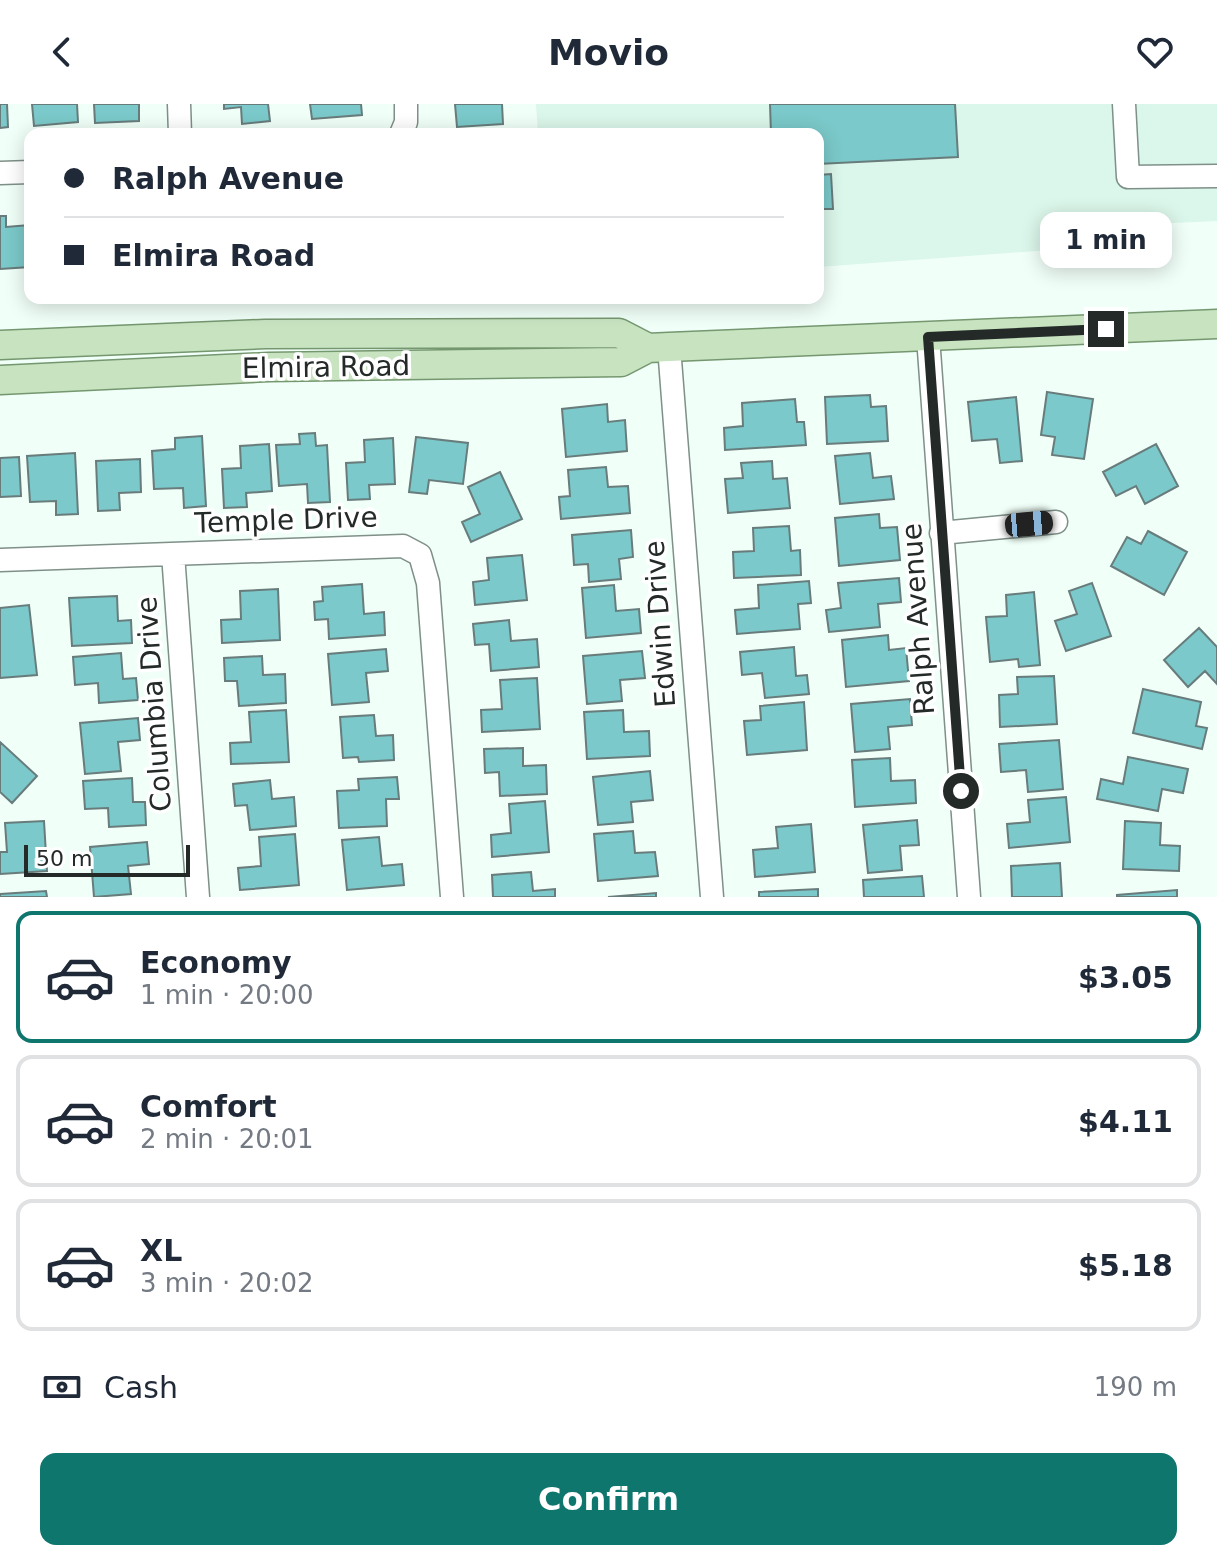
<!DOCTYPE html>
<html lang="en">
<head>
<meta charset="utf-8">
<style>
  body { margin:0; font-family:"DejaVu Sans",sans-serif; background:#f6f6f7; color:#1f2937; height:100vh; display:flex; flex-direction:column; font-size:30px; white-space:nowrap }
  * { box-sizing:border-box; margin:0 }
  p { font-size:26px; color:#747a83 }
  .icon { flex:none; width:44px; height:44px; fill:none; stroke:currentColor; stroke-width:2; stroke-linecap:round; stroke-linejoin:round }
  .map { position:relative; height:793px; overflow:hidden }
  .drawer { display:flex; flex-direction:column; background:#fff; flex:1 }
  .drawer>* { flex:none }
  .guide { position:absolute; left:24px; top:24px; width:800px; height:176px; border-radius:16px; box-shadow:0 4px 20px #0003; display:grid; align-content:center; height:176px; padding:0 40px; background:#fff }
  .scale { position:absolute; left:24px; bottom:20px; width:166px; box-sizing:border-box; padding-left:8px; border:4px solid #232a27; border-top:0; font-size:22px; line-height:28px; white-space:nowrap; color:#232a27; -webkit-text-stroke:6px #fff; paint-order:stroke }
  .end { position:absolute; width:36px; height:36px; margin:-18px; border:10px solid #232a27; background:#fff; box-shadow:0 0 0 4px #fff }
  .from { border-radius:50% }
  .bubble { position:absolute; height:56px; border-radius:16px; background:#fff; box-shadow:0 4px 20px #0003; font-size:26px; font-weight:800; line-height:56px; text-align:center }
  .car { position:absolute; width:24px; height:48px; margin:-24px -12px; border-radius:10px; box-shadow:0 0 6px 2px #0007; background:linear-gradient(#222 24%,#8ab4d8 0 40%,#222 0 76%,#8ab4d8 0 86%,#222 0) }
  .guide b { display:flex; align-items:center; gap:28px; height:76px; font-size:30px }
  .guide b+b { border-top:2px solid #e0e1e3 }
  .guide i { width:20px; height:20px; background:#1f2937 }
  ul { padding:14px 0 0; list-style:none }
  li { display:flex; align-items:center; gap:24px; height:132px; margin:0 16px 12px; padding:0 24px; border:4px solid #e0e1e3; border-radius:16px }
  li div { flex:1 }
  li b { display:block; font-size:30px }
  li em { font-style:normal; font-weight:800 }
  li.on { border-color:#0f766e }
  li>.icon { width:72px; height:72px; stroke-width:1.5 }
  .pay { display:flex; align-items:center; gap:20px; height:88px; padding:0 40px; font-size:30px }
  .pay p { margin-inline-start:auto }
  .cta { display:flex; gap:16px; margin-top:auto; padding:16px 40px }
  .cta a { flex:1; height:92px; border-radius:16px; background:#0f766e; color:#fff; font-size:32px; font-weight:800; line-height:92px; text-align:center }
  header { display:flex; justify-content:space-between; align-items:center; height:104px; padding:0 40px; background:#fff; font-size:36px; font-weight:800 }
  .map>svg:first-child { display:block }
  .built { fill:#dbf6ea }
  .building { fill:#7bc9ca; stroke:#687c7c; stroke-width:2 }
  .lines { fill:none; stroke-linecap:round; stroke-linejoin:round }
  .minor-casing { stroke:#7e9088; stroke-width:25 }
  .major-casing { stroke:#75976f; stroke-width:31 }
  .minor { stroke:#fff; stroke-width:22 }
  .major { stroke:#c7e3c0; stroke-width:28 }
  .route { stroke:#232a27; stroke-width:10 }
  .labels { text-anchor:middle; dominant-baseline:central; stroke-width:7; stroke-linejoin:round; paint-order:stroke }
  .street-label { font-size:28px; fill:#232a27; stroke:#fff }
</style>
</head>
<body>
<header><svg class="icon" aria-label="back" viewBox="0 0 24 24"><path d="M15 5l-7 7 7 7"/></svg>Movio<svg class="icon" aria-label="heart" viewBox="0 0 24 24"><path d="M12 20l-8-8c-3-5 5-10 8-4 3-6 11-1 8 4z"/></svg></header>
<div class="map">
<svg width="1217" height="793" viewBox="0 0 1217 793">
  <rect width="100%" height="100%" fill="#f0fff8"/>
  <!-- built -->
  <path class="built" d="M 536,0 L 1217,0 L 1217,117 L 1062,124 L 1063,145 L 818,163 L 818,30 L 538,30 Z"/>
  <!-- building -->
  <path class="building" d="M 0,0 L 7,0 L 8,23 L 0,24 Z
    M 32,0 L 77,0 L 78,18 L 34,22 Z
    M 94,0 L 139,0 L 139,17 L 95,19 Z
    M 224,0 L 268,0 L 270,17 L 242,20 L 241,3 L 224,5 Z
    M 310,0 L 361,0 L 362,11 L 312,15 Z
    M 455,0 L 502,0 L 503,20 L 457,23 Z
    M 770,0 L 955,0 L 958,53 L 818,60 L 818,30 L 771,30 Z
    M 831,70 L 833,105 L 818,105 L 818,71 Z
    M 0,112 L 6,112 L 6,123 L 29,121 L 30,163 L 0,165 Z
    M 1047,288 L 1093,295 L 1084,355 L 1052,351 L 1055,333 L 1041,331 Z
    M 870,291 L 871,303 L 886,302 L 888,337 L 827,340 L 825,293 Z
    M 1016,293 L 1022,357 L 1000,359 L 997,335 L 972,337 L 968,298 Z
    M 795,295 L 797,318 L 804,318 L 806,341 L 725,346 L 724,324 L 743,322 L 742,299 Z
    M 607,300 L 608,318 L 625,316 L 627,347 L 566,353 L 562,305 Z
    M 315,329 L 316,342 L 327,341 L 330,398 L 308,399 L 307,380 L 279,382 L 276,341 L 300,340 L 299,330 Z
    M 202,332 L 206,402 L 184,404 L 183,384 L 154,385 L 152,347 L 175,345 L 175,334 Z
    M 416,333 L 468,339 L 463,380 L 429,376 L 427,390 L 409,388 Z
    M 393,334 L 395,380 L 369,381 L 370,395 L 348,396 L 346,359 L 365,358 L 364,336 Z
    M 269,340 L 272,387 L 246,389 L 247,403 L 224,404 L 222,365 L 241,364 L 240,342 Z
    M 1156,340 L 1178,382 L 1145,400 L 1136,382 L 1116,392 L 1103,368 Z
    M 75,349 L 78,410 L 56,411 L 56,397 L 30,398 L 27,352 Z
    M 870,349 L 873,374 L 891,372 L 894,395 L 840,400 L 835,352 Z
    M 19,353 L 21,392 L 0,393 L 0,354 Z
    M 140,355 L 141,388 L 119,389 L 120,406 L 98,407 L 96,357 Z
    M 772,357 L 773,375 L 787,374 L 790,404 L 728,409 L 725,375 L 743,374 L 741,359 Z
    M 606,363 L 608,383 L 628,382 L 630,409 L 561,415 L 559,393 L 570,392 L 568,366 Z
    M 500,368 L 522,415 L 471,438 L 462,418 L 480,410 L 468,383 Z
    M 879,410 L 880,424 L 897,423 L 900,456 L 839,462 L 835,414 Z
    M 789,422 L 791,447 L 800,446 L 801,471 L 734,474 L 733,448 L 754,447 L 753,424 Z
    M 631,426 L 633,453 L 619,455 L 621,475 L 589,478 L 588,460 L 574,461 L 572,431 Z
    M 1148,427 L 1187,448 L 1164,491 L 1111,462 L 1127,433 L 1141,440 Z
    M 522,451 L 527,496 L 475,501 L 473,478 L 489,476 L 487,454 Z
    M 899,474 L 901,498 L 878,500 L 880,523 L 829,528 L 826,506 L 841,504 L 838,479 Z
    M 809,477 L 811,499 L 798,500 L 800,525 L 737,530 L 735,506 L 759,504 L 758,481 Z
    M 1092,479 L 1111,532 L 1066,547 L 1055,517 L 1077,510 L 1069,487 Z
    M 362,480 L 364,510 L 384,508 L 385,531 L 329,535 L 328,515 L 315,516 L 314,498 L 323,497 L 322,483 Z
    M 614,481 L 616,507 L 639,505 L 641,529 L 586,534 L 582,484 Z
    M 278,485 L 280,536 L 222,539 L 221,516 L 241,515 L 240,487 Z
    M 1034,488 L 1040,561 L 1019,563 L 1018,555 L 990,558 L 986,513 L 1007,512 L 1006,491 Z
    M 117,492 L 118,517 L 131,516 L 132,539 L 72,542 L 69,494 Z
    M 29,501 L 37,571 L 0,574 L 0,504 Z
    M 509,516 L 511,537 L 537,535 L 539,563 L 491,567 L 489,540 L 475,541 L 473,520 Z
    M 1199,524 L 1217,543 L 1217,580 L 1205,567 L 1188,583 L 1164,556 Z
    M 888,531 L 889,546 L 906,544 L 909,577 L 846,583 L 842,536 Z
    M 794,543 L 796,572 L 807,571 L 809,590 L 765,594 L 762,569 L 742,571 L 740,548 Z
    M 386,545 L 388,567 L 366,569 L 369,598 L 332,601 L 328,550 Z
    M 642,547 L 645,574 L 620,576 L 622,597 L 587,600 L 583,552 Z
    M 121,549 L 123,575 L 136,574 L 138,596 L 99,599 L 98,579 L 75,581 L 73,553 Z
    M 262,552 L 263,571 L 285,570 L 286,599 L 239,602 L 237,577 L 225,577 L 224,554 Z
    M 1054,572 L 1057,620 L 1000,623 L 999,591 L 1018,590 L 1017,573 Z
    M 537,574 L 540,625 L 482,628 L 481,606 L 502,605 L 500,576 Z
    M 1143,585 L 1201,598 L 1196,622 L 1207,624 L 1202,645 L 1133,629 Z
    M 910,595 L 912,621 L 888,623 L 890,645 L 855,648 L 851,600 Z
    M 804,598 L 807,646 L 747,651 L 744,617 L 761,616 L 760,602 Z
    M 286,606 L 289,658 L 231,660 L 230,639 L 251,638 L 249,608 Z
    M 623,606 L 624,628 L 649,627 L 650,652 L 587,655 L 584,608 Z
    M 374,611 L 376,632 L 393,631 L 394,656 L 359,658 L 358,653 L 343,654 L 340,613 Z
    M 138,614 L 140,636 L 118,638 L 121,667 L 85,670 L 80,619 Z
    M 1059,636 L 1063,685 L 1028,688 L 1026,666 L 1001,668 L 999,640 Z
    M 0,638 L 37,672 L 12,699 L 0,688 Z
    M 523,644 L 523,662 L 546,661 L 547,690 L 500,692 L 499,668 L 485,669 L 484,645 Z
    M 1128,653 L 1188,665 L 1183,689 L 1162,685 L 1158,707 L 1097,695 L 1101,675 L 1123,680 Z
    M 890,654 L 891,677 L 915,676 L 916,699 L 855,703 L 852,656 Z
    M 650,667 L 653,696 L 631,698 L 633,718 L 598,721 L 593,673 Z
    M 397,673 L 399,695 L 386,695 L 387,722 L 339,724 L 337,687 L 359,686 L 358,675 Z
    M 132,674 L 133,698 L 145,698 L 146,721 L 109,723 L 108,704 L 85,705 L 83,677 Z
    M 270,676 L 272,695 L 294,693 L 296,722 L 250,726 L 247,701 L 235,702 L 233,680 Z
    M 1066,693 L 1070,738 L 1009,744 L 1007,720 L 1030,718 L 1028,696 Z
    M 545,697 L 549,748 L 492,753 L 491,731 L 511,729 L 509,700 Z
    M 917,716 L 919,741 L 900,742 L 902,766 L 868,769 L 863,721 Z
    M 44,717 L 47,767 L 0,770 L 0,748 L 7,748 L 5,719 Z
    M 1125,717 L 1161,719 L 1160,741 L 1180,742 L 1179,767 L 1123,765 Z
    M 811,720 L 815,768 L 755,773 L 753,746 L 778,744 L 776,723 Z
    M 633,727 L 635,749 L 655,748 L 658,772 L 598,777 L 594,730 Z
    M 295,730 L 299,781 L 240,786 L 238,764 L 261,762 L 259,733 Z
    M 379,733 L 382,762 L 402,760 L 404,781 L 347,786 L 342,736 Z
    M 147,738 L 149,760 L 128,762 L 131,790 L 94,793 L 90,743 Z
    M 1060,759 L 1062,793 L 1012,793 L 1011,762 Z
    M 531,768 L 533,787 L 555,785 L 555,793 L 493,793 L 492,771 Z
    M 922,772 L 924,793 L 864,793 L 863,776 Z
    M 818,785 L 818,793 L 759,793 L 759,788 Z
    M 1177,786 L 1177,793 L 1117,793 L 1117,791 Z
    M 46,787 L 47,793 L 0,793 L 0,790 Z
    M 656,789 L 656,793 L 608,793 Z"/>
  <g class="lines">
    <!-- minor casing -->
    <g class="minor-casing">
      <path id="minor" d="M 179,0 L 180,30
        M 1124,0 L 1128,73 L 1217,72
        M 401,30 L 406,18 L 406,0
        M 0,69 L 30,68
        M 928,233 L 969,793
        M 669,243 L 712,793
        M 941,429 L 1056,418
        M 173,450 L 198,793
        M 0,456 L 403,442 L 420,451 L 428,479 L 452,793"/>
    </g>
    <!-- major casing -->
    <g class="major-casing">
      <path id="major" d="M 0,241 L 265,230 L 619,229 L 648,244 L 669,243 L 1217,220
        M 0,276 L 269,263 L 621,258 L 648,244"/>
    </g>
    <!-- minor -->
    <use href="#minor" class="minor"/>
    <!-- major -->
    <use href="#major" class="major"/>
  </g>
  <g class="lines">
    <!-- route -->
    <path class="route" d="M 961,687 L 928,233 L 1106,225"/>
  </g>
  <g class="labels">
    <!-- street labels -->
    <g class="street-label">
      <text transform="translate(326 263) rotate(-1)">Elmira Road</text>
      <text transform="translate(286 416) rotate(-2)">Temple Drive</text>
      <text transform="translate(918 515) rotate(-94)">Ralph Avenue</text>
      <text transform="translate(660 520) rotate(-94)">Edwin Drive</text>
      <text transform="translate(154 600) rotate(-94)">Columbia Drive</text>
    </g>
  </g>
</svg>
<div class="scale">50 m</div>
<i class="end from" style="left:961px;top:687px"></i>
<i class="end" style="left:1106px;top:225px"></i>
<div class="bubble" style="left:1040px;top:108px;width:132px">1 min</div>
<i class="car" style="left:1029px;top:420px;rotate:85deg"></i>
<div class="guide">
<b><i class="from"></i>Ralph Avenue</b>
<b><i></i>Elmira Road</b>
</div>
</div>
<section class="drawer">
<ul>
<li class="on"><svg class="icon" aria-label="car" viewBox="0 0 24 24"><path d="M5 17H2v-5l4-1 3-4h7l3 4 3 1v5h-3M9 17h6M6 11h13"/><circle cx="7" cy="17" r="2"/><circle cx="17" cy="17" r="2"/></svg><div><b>Economy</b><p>1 min · 20:00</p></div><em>$3.05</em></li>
<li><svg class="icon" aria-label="car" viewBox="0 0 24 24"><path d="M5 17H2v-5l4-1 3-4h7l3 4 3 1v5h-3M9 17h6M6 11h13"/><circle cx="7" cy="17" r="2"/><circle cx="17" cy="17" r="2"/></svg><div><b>Comfort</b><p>2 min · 20:01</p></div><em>$4.11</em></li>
<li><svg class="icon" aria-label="car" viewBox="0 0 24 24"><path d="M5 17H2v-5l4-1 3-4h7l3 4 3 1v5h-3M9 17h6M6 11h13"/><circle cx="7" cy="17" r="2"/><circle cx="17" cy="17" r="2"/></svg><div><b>XL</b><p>3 min · 20:02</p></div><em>$5.18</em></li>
</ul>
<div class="pay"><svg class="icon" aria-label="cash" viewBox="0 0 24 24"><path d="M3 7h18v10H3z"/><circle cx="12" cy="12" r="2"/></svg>Cash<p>190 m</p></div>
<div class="cta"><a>Confirm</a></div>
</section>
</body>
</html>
